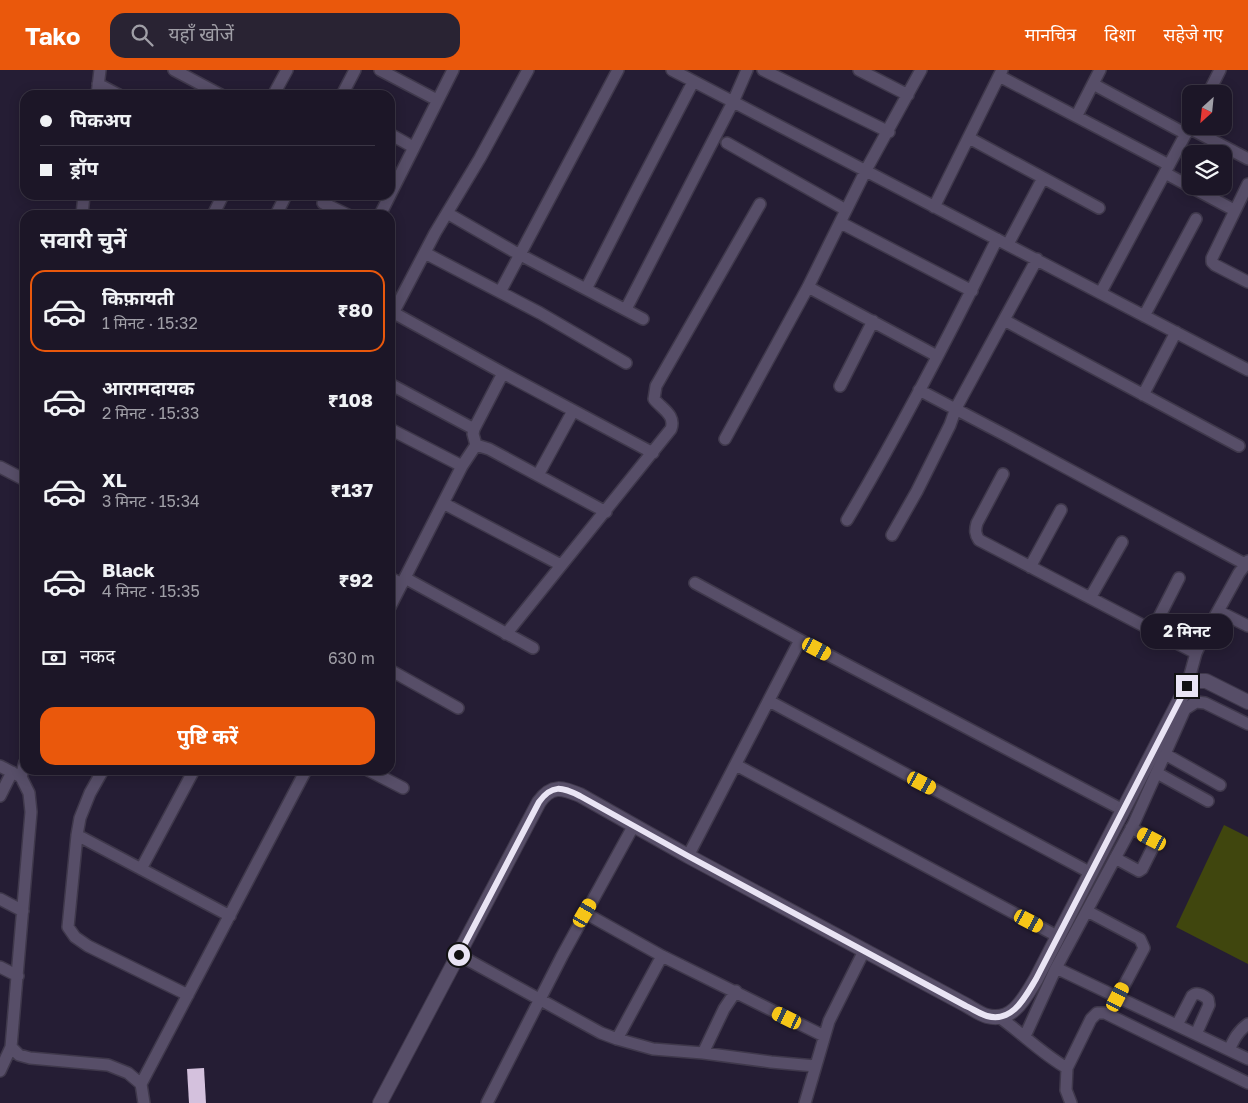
<!DOCTYPE html>
<html lang="hi">
<head>
<meta charset="utf-8">
<style>
  body { margin:0; font-family:"Golos Text","Noto Sans Devanagari",sans-serif; background:#292333; color:#f1f3f6; height:100vh; display:flex; flex-direction:column; font-size:19px; white-space:nowrap }
  * { box-sizing:border-box; margin:0 }
  p { font-size:16px; color:#a09fa7 }
  .icon { flex:none; width:28px; height:28px; fill:none; stroke:currentColor; stroke-width:2; stroke-linecap:round; stroke-linejoin:round }
  .map { position:relative; flex:1; overflow:hidden }
  .drawer { position:absolute; left:20px; top:140px; width:375px; height:565px; display:flex; flex-direction:column; background:#1c1627; border-radius:15px; box-shadow:0 2px 12px #0003,0 0 0 1px #3a3544 }
  .drawer>* { flex:none }
  .top-card { position:absolute; left:20px; top:20px; width:375px; height:110px; border-radius:15px; box-shadow:0 2px 12px #0003,0 0 0 1px #3a3544; display:grid; align-content:center; height:110px; padding:0 20px; background:#1c1627 }
  .needle { width:32px; rotate:207deg }
  .tools { position:absolute; left:1182px; top:15px; display:grid; gap:10px }
  .tools a { display:grid; place-items:center; width:50px; height:50px; border-radius:10px; background:#1c1627; box-shadow:0 2px 12px #0003,0 0 0 1px #3a3544; font-size:25px }
  .end { position:absolute; width:22px; height:22px; margin:-11px; border:6px solid #e9e4f4; background:#111; box-shadow:0 0 0 2px #111 }
  .from { border-radius:50% }
  .bubble { position:absolute; height:35px; border-radius:15px; background:#1c1627; box-shadow:0 2px 12px #0003,0 0 0 1px #3a3544; font-size:16px; font-weight:700; line-height:35px; text-align:center }
  .car { position:absolute; width:15px; height:30px; margin:-15px -8px; border-radius:6px; box-shadow:0 0 4px 1px #0007; background:linear-gradient(#f5c518 24%,#345 0 40%,#f5c518 0 76%,#345 0 86%,#f5c518 0) }
  .top-card b { display:flex; align-items:center; gap:18px; height:48px; font-size:19px }
  .top-card b+b { border-top:1px solid #3a3544 }
  .top-card i { width:12px; height:12px; background:#f1f3f6 }
  ul { padding:0; list-style:none }
  li { display:flex; align-items:center; gap:15px; height:82px; margin:0 10px 8px; padding:0 10px; border:2px solid transparent; border-radius:15px }
  li div { flex:1 }
  li b { display:block; font-size:19px }
  li em { font-style:normal; font-weight:700 }
  li.selected { border-color:#ea580c }
  li>.icon { width:45px; height:45px; stroke-width:1.5 }
  h2 { padding:0 20px; font-size:22px; line-height:60px }
  .pay { display:flex; align-items:center; gap:12px; height:55px; padding:0 20px; font-size:19px }
  .pay p { margin-inline-start:auto }
  .primary-button { display:flex; gap:10px; margin-top:auto; padding:10px 20px }
  .primary-button a { flex:1; height:58px; border-radius:15px; background:#ea580c; color:#fff; font-size:20px; font-weight:700; line-height:58px; text-align:center }
  header { display:flex; align-items:center; gap:30px; box-sizing:border-box; height:70px; padding:0 25px; background:#ea580c; color:#fff }
  header strong { font-size:24px }
  nav { display:flex; gap:28px; margin-inline-start:auto; font-size:18px }
  .search { width:350px; height:45px; background:#292333; display:flex; align-items:center; gap:12px; box-sizing:border-box; padding:0 18px; border-radius:15px; color:#a09fa7; font-size:19px }
  .map>svg:first-child { display:block }
  .green { fill:#40460e }
  .building { fill:#d4c1dd }
  .lines { fill:none; stroke-linecap:round; stroke-linejoin:round }
  .minor-casing { stroke:#3f384b; stroke-width:14 }
  .tertiary-casing { stroke:#3f384b; stroke-width:16 }
  .minor { stroke:#574e68; stroke-width:11 }
  .tertiary { stroke:#574e68; stroke-width:14 }
  .route { stroke:#e9e4f4; stroke-width:6 }
</style>
</head>
<body>
<header>
<strong>Tako</strong>
<div class="search"><svg class="icon" aria-label="search" viewBox="0 0 24 24"><circle cx="10" cy="10" r="6"/><path d="M15 15l6 6"/></svg>यहाँ खोजें</div>
<nav><a>मानचित्र</a><a>दिशा</a><a>सहेजे गए</a></nav>
</header>
<div class="map">
<svg width="1248" height="1033" viewBox="0 0 1248 1033">
  <rect width="100%" height="100%" fill="#251d34"/>
  <!-- green -->
  <path class="green" d="M 1224,755 L 1248,767 L 1248,894 L 1176,857 Z"/>
  <!-- building -->
  <path class="building" d="M 204,998 L 206,1033 L 189,1033 L 187,999 Z"/>
  <g class="lines">
    <!-- minor casing -->
    <g class="minor-casing">
      <path id="minor" d="M 174,0 L 221,25
        M 380,0 L 437,30
        M 672,0 L 1248,300
        M 763,0 L 889,62
        M 859,0 L 908,25
        M 999,6 L 1169,95
        M 98,14 L 119,25
        M 1093,14 L 1186,64
        M 275,22 L 287,0
        M 1208,24 L 1220,0
        M 97,25 L 100,0
        M 342,25 L 355,0
        M 1077,45 L 1100,0
        M 1189,58 L 1248,89
        M 390,64 L 413,77
        M 969,68 L 1099,138
        M 727,73 L 846,140
        M 1165,103 L 1234,140
        M 1248,114 L 1212,188 L 1212,192 L 1215,195 L 1248,212
        M 390,125 L 453,0
        M 323,133 L 348,145
        M 934,137 L 1002,0
        M 447,143 L 513,181 L 643,249
        M 82,145 L 84,125
        M 213,145 L 223,125
        M 276,145 L 286,125
        M 380,145 L 390,125
        M 841,153 L 972,221
        M 1008,174 L 1043,108
        M 425,183 L 540,243 L 626,293
        M 808,217 L 937,286
        M 586,219 L 633,127 L 693,12
        M 500,222 L 618,0
        M 1101,222 L 1191,54
        M 626,239 L 733,32 L 747,0
        M 394,243 L 503,303
        M 1144,246 L 1196,149
        M 390,249 L 435,163 L 480,88 L 528,0
        M 1004,250 L 1239,376
        M 390,314 L 474,359
        M 840,316 L 873,251
        M 919,320 L 1005,365 L 1245,494
        M 1143,325 L 1176,262
        M 390,359 L 462,396
        M 725,369 L 808,217 L 866,100 L 921,0
        M 476,375 L 473,364 L 474,359 L 503,303 L 653,383
        M 476,375 L 489,379 L 606,442
        M 0,397 L 25,410
        M 1003,404 L 977,453 C 975,460 975,464 979,470 L 1196,583
        M 538,405 L 573,341
        M 443,433 L 561,495
        M 847,450 C 901,359 950,264 997,169
        M 892,465 L 917,421 L 950,355 L 956,338 L 1037,189
        M 1030,497 L 1061,440
        M 390,508 L 402,514
        M 405,508 L 533,578
        M 695,513 L 800,570 L 1123,740
        M 1090,528 L 1122,472
        M 390,537 L 462,396 L 476,375
        M 1218,541 L 1248,556
        M 1152,561 L 1179,508
        M 506,564 L 671,359 C 676,345 662,339 654,329 L 656,316 L 760,134
        M 390,600 L 458,638
        M 1187,616 L 1196,583 L 1202,570 L 1239,503 L 1248,491
        M 769,631 L 1091,803
        M 1165,684 L 1220,715
        M 736,695 L 1057,866
        M 0,696 L 21,707 L 29,723 L 31,742 L 11,977 L 19,985 L 30,988 L 108,995 L 128,1003 L 141,1014 L 144,1033
        M 103,700 L 90,723 L 80,748 L 77,765 L 68,857 L 75,867 L 88,876 L 188,925
        M 368,700 L 403,718
        M 1157,703 L 1208,731
        M 21,707 L 25,692
        M 0,726 L 12,702
        M 77,765 L 230,846
        M 688,786 L 800,570
        M 1115,788 L 1139,801 L 1142,799 L 1154,775 L 1152,769 L 1131,758
        M 141,799 L 194,700
        M 0,829 L 23,841
        M 1087,841 L 1140,869 L 1144,878 L 1118,927
        M 585,843 L 662,886 L 824,966
        M 459,885 L 601,963 L 617,969 L 653,979 L 703,983 L 771,992 L 815,996
        M 0,897 L 18,906
        M 1056,898 L 1248,989
        M 999,947 C 1022,963 1042,984 1067,998 L 1066,1020 L 1071,1033
        M 1177,955 L 1192,926 C 1197,921 1203,925 1208,929 L 1209,935 L 1196,964
        M 1025,966 L 1056,898 L 1134,753 L 1185,639 L 1196,632 L 1205,633 L 1248,654
        M 617,969 L 662,886
        M 1229,980 C 1234,969 1238,961 1248,954
        M 703,983 L 724,939 L 736,921
        M 1067,998 L 1091,949 L 1097,943 L 1105,943 L 1248,1013
        M 0,1001 L 11,977
        M 141,1014 L 306,700
        M 487,1033 L 562,886 L 634,755
        M 805,1033 L 829,951 L 864,881"/>
    </g>
    <!-- tertiary casing -->
    <g class="tertiary-casing">
      <path id="tertiary" d="M 380,1033 L 539,732 C 552,714 562,718 580,725 L 688,786 L 966,935 C 973,939 980,944 987,946 C 1013,953 1025,927 1036,909 L 1187,616 L 1196,611 L 1206,611 L 1248,632"/>
    </g>
    <!-- minor -->
    <use href="#minor" class="minor"/>
    <!-- tertiary -->
    <use href="#tertiary" class="tertiary"/>
  </g>
  <g class="lines">
    <!-- route -->
    <path class="route" d="M 459,885 L 539,732 C 552,714 562,717 580,726 L 688,786 L 966,936 C 973,939 980,944 987,946 C 1013,953 1025,927 1036,909 L 1187,616"/>
  </g>
</svg>
<div class="tools">
<a><svg class="needle" viewBox="-14 -14 28 28"><path d="M0-13l5 13h-10z" fill="#e53935"/><path d="M0 13l5-13h-10z" fill="#a09fa7"/></svg></a>
<a><svg class="icon" aria-label="layers" viewBox="0 0 24 24"><path d="M12 4l9 5-9 5-9-5zM3 14l9 5 9-5"/></svg></a>
</div>
<i class="end from" style="left:459px;top:885px"></i>
<i class="end" style="left:1187px;top:616px"></i>
<div class="bubble" style="left:1141px;top:544px;width:92px">2 मिनट</div>
<i class="car" style="left:817px;top:579px;rotate:118deg"></i>
<i class="car" style="left:922px;top:713px;rotate:118deg"></i>
<i class="car" style="left:1152px;top:769px;rotate:297deg"></i>
<i class="car" style="left:585px;top:843px;rotate:30deg"></i>
<i class="car" style="left:1029px;top:851px;rotate:118deg"></i>
<i class="car" style="left:1118px;top:927px;rotate:27deg"></i>
<i class="car" style="left:787px;top:948px;rotate:296deg"></i>
<div class="top-card">
<b><i class="from"></i>पिकअप</b>
<b><i></i>ड्रॉप</b>
</div>
<section class="drawer">
<h2>सवारी चुनें</h2>
<ul>
<li class="selected"><svg class="icon" aria-label="car" viewBox="0 0 24 24"><path d="M5 17H2v-5l4-1 3-4h7l3 4 3 1v5h-3M9 17h6M6 11h13"/><circle cx="7" cy="17" r="2"/><circle cx="17" cy="17" r="2"/></svg><div><b>किफ़ायती</b><p>1 मिनट · 15:32</p></div><em>₹80</em></li>
<li><svg class="icon" aria-label="car" viewBox="0 0 24 24"><path d="M5 17H2v-5l4-1 3-4h7l3 4 3 1v5h-3M9 17h6M6 11h13"/><circle cx="7" cy="17" r="2"/><circle cx="17" cy="17" r="2"/></svg><div><b>आरामदायक</b><p>2 मिनट · 15:33</p></div><em>₹108</em></li>
<li><svg class="icon" aria-label="car" viewBox="0 0 24 24"><path d="M5 17H2v-5l4-1 3-4h7l3 4 3 1v5h-3M9 17h6M6 11h13"/><circle cx="7" cy="17" r="2"/><circle cx="17" cy="17" r="2"/></svg><div><b>XL</b><p>3 मिनट · 15:34</p></div><em>₹137</em></li>
<li><svg class="icon" aria-label="car" viewBox="0 0 24 24"><path d="M5 17H2v-5l4-1 3-4h7l3 4 3 1v5h-3M9 17h6M6 11h13"/><circle cx="7" cy="17" r="2"/><circle cx="17" cy="17" r="2"/></svg><div><b>Black</b><p>4 मिनट · 15:35</p></div><em>₹92</em></li>
</ul>
<div class="pay"><svg class="icon" aria-label="cash" viewBox="0 0 24 24"><path d="M3 7h18v10H3z"/><circle cx="12" cy="12" r="2"/></svg>नकद<p>630 m</p></div>
<div class="primary-button"><a>पुष्टि करें</a></div>
</section>
</div>
</body>
</html>
